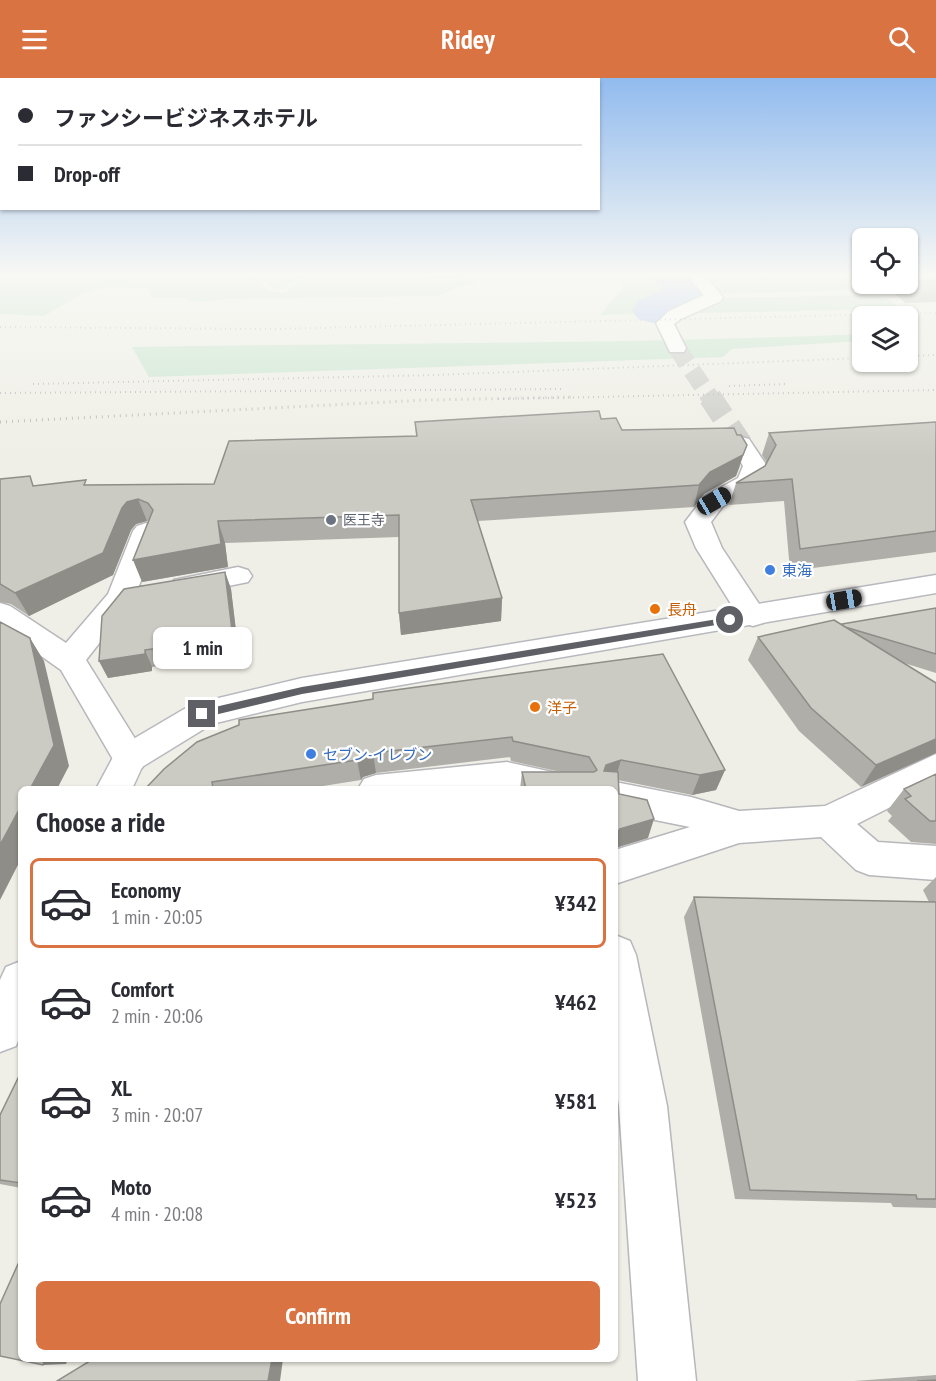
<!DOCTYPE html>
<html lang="en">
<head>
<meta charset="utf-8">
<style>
  body { margin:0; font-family:"PT Sans Narrow","Noto Sans JP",sans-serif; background:#f7f7f7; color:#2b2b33; height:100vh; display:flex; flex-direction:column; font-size:22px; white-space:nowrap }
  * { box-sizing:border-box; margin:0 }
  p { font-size:20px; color:#7c7c81 }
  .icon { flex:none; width:33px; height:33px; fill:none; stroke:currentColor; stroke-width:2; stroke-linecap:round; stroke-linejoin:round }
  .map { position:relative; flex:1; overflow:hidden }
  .side { position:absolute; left:18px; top:708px; width:600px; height:576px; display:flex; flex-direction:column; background:#fff; border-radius:9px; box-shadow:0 2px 4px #0004 }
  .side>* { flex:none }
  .hud { position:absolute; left:0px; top:0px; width:600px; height:132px; box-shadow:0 2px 4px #0004; display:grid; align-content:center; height:132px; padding:0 18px; background:#fff }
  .tools { position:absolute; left:852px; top:150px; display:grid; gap:12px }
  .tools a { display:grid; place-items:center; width:66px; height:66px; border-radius:9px; background:#fff; box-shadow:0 2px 4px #0004; font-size:30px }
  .end { position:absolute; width:27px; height:27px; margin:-14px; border:8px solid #5e6066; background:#fff; box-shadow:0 0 0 3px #fff }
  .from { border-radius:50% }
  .bubble { position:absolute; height:42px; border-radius:9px; background:#fff; box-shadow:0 2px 4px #0004; font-size:20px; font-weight:600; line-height:42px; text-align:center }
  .car { position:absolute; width:18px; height:36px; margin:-18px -9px; border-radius:8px; box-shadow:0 0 4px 2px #0007; background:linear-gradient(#222 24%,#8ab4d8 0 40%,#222 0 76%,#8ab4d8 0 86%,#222 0) }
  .hud b { display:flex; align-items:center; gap:21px; height:57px; font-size:22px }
  .hud b+b { border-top:2px solid #e1e1e2 }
  .hud i { width:15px; height:15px; background:#2b2b33 }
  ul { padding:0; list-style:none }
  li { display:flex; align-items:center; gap:18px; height:90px; margin:0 12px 9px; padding:0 6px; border:3px solid transparent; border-radius:9px }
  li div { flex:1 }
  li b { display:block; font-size:22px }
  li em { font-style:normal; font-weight:600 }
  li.selected { border-color:#da7342 }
  li>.icon { width:54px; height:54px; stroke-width:1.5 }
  h2 { padding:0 18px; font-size:27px; line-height:72px }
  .button { display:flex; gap:12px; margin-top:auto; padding:12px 18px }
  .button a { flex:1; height:69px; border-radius:9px; background:#da7342; color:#fff; font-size:24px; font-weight:600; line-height:69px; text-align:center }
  header { display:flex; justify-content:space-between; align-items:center; height:78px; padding:0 18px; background:#da7342; color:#fff; font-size:27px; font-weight:600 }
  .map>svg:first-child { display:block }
  .green { fill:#c6e4cd }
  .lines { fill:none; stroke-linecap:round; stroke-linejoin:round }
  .river { fill:#afc6f7; fill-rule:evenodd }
  .street-tunnel-far1 { stroke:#cbcbc7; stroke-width:18; stroke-dasharray:18 9; stroke-linecap:butt }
  .street-tunnel { stroke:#cbcbc7; stroke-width:23; stroke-dasharray:23 12; stroke-linecap:butt }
  .street-casing { stroke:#b7b7bc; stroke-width:3 }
  .secondary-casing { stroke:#b8b9bf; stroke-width:3 }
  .street { fill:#fff; fill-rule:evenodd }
  .secondary { fill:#fff; fill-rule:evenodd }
  .rail-far1 { stroke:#b7b7b8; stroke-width:2; stroke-dasharray:1 4; stroke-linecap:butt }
  .rail { stroke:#b7b7b8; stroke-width:3; stroke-dasharray:1 5; stroke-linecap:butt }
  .wall { fill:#afaea8 }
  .shaded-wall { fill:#8e8d88 }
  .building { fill:#cbcac3; stroke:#8e8d88; stroke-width:1.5 }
  .route { fill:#5e6066 }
  .worship-dot { fill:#6b7280; stroke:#fff; stroke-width:2 }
  .shop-dot { fill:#3f7fe0; stroke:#fff; stroke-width:2 }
  .food-dot { fill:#e8710a; stroke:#fff; stroke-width:2 }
  .labels { text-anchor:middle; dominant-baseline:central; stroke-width:4.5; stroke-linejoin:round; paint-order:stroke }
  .far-worship-label { font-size:14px; fill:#5b616d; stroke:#fff; text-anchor:start }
  .shop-label { font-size:15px; fill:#366cbe; stroke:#fff; text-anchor:start }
  .food-label { font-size:15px; fill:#c56008; stroke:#fff; text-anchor:start }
</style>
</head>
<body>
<header><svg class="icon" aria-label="menu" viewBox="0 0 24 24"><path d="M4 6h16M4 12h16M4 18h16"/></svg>Ridey<svg class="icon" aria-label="search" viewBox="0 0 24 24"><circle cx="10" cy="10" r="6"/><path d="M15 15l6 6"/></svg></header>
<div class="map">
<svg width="936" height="1303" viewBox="0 0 936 1303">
  <rect width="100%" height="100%" fill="#efefe7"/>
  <!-- green -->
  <path class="green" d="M 0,195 L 135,195 L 133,203 L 83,215 L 44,238 L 0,236 Z
    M 223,195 L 251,195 L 268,212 L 285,215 C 313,187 339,203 371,196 L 329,195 L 465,195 L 458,199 L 415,203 C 434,207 455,200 475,203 L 474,206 L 463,207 L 437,218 L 229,221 L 195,224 L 184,220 L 152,220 L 147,210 L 112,209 L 136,203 Z
    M 257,195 L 316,195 L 289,206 L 284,212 L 274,211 Z
    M 621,195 L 694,195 L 720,220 L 866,217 C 879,219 892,219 899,231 L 600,237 L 621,212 Z
    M 701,195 L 851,195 L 862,199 L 862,206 L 878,206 L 887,211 L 720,216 Z
    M 862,256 L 862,263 L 732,271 L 723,279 L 149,299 L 132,269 C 376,265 619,266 862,256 Z"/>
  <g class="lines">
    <!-- river -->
    <path class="river" d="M 650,195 L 691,195 L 706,215 C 697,228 670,245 652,245 C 648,244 642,242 638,241 L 632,232 L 638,223 L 662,211 Z"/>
    <!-- street-tunnel-far1 -->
    <path class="street-tunnel-far1" d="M 677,270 L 711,321"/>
    <!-- street-tunnel -->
    <path class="street-tunnel" d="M 710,319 L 741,366"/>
    <!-- street casing -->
    <g class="street-casing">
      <path id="street" d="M 685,195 L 702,195 L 723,219 L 721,223 L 681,241 L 674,246 L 686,270 L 684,274 L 670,274 L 656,245 L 669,233 L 704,217 Z
        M 741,359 L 749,361 L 767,388 L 756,409 L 723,428 L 711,444 L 722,470 L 767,538 L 763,545 L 753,548 L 743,545 L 696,470 L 685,444 L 705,418 L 738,400 L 743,388 L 730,366 L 733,361 Z
        M 146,445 L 155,448 L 159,453 L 139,508 L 146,510 L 150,516 L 146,522 L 130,526 L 86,582 L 147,680 L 142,690 L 130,693 L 118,690 L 61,592 L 0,549 L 0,525 L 10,528 L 66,565 L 108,516 L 133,453 L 137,448 Z
        M 238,489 L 248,492 L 252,498 L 248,504 L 184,517 L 174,514 L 170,508 L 174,502 Z
        M 936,676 L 936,706 L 857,746 L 878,764 L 936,768 L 936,802 L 869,797 L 856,792 L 821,759 L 739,765 L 615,806 L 615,772 L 690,749 L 615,734 L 615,711 L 601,711 L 602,709 L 615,704 L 691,719 L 739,733 L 825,728 Z
        M 507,684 L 584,701 L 590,711 L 358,711 L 364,701 L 376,697 Z
        M 615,857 L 630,863 L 636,877 L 667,1028 L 696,1303 L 638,1303 L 619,1028 L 615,1001 Z"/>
    </g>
    <!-- secondary casing -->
    <g class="secondary-casing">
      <path id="secondary" d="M 936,497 L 936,515 L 302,624 L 212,646 L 142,689 L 132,711 L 96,711 L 118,670 L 191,627 L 202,624 L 302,600 Z
        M 21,883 L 21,955 L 16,968 L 0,974 L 0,902 L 6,889 Z"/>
    </g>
    <!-- street -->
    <use href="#street" class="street"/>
    <!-- secondary -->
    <use href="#secondary" class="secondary"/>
    <!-- rail-far1 -->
    <path class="rail-far1" d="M 0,249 L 272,251 L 936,235
      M 908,278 L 936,277
      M 33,306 L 437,297 L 862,280
      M 729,308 L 786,306
      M 0,315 L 561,311
      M 498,321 L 936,312"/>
    <!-- rail -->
    <path class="rail" d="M 0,344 L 426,322 L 574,319"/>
  </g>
  <!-- wall -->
  <path class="wall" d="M 843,195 L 862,195 L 862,198 L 842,198 Z
    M 908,195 L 936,195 L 936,224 L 905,225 L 885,206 L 908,206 Z
    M 601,341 L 622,352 L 740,388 L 736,398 L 704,416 L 694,429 L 478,443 L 502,520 L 501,543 L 401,557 L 399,535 L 399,459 L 225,465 L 228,489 L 142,504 L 148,443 L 147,443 L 136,446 L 131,452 L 113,497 L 29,538 L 11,526 L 0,524 L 0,401 L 35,408 L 214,406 L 416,358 L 415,344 Z
    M 936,344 L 936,474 L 790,493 L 784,423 L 729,427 L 736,405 L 765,388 L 767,385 L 762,377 L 769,355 Z
    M 225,494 L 231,511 L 239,578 L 152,589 L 152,593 L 108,600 L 99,583 Z
    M 936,530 L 936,595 L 904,585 L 936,605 L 861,709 L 799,653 L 748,582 L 758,559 L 842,546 Z
    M 373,621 L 725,692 L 716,712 L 692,717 L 618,702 L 619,716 L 648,760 L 615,770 L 615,711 L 520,711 L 522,694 L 561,694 L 511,683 L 510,679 L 376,695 L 363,699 L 361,702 L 304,711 L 145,711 Z
    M 936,696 L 936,766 L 911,764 L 888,743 L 892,738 L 887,733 L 904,711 Z
    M 936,799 L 936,1130 L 893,1129 L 891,1125 L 735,1121 L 684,839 L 694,819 L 929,824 L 923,812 Z
    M 21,994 L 21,1110 L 0,1106 L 0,1037 Z
    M 936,1297 L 936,1303 L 854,1303 Z"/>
  <!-- shaded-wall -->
  <path class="shaded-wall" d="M 747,367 L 736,398 L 704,416 L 694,429 L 699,407 L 710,394 Z
    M 138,421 L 147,443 L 136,446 L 131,452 L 113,497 L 29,538 L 15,515 L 122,430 L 127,424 Z
    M 218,443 L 225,465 L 228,489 L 142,504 L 133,482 Z
    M 225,494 L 231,511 L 239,578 L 233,561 Z
    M 502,520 L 501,543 L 401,557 L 399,535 Z
    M 30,560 L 44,583 L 69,688 L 57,711 L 30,711 Z
    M 145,572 L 152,589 L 152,593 L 108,600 L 99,583 Z
    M 936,661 L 936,675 L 861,709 L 876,687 Z
    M 373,675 L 376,695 L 363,699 L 361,702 L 357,682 L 360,679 Z
    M 621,682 L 615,702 L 601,707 L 606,687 Z
    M 725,692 L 716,712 L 692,717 L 700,697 Z
    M 21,728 L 21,781 L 0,822 L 0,767 Z
    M 654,741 L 648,760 L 615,770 L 615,755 L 620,751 Z
    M 45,1281 L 68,1281 L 66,1286 L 43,1287 Z
    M 272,1281 L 283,1281 L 280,1303 L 268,1303 Z"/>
  <!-- building -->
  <path class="building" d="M 908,195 L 936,195 L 936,203 L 914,203 L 908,197 Z
    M 599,333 L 601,341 L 616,340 L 622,352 L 734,350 L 737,357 L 741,357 L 747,367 L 743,377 L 710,394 L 699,407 L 471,422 L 502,520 L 399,535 L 399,437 L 218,443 L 221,466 L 133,482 L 153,432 L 148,425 L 138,421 L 127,424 L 122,430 L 103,475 L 15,515 L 0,506 L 0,401 L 30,398 L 33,408 L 86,402 L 84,407 L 214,406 L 229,363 L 417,358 L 415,344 Z
    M 936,344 L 936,453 L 800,471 L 792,401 L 736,405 L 765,388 L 776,367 L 769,355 Z
    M 225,494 L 233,561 L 145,572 L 145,576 L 99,583 L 102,538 L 124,511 Z
    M 936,530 L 936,576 L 845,549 L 842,546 Z
    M 834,542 L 936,605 L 936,661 L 876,687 L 811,630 L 758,559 Z
    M 0,544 L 30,560 L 54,667 L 30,711 L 21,711 L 21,728 L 0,767 Z
    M 663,576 L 725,692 L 700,697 L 621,682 L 606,687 L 604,693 L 618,694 L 619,716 L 647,722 L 654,741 L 620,751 L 618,754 L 615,755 L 615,711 L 526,711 L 522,694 L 594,694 L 597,692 L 589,679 L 513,663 L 512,659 L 373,675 L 360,679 L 357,682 L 212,704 L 213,711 L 145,711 L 164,691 L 197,664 L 239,647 L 239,642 L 373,621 L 373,615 Z
    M 936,696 L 936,743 L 930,743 L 905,721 L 911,718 L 904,711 Z
    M 694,819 L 936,824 L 936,1121 L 917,1121 L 916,1117 L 750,1112 Z
    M 21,994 L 21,1105 L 0,1102 L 0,1037 Z
    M 18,1186 L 21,1186 L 21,1281 L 45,1281 L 43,1287 L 0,1278 L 0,1226 Z
    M 93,1281 L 272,1281 L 268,1303 L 57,1303 Z
    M 936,1302 L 936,1303 L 917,1303 Z"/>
  <!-- sky -->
  <linearGradient id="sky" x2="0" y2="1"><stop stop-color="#91bbee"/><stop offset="0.52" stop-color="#f8f8f4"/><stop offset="1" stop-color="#f8f8f4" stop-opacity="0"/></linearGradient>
  <rect width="936" height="378" fill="url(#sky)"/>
  <!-- route -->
  <path class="route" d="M 730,539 L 734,540 L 734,544 L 302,616 L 202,640 L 197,636 L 202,632 L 302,609 Z"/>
  <!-- markers -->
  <circle class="worship-dot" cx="331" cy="442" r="6"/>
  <g class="shop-dot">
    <circle cx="770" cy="492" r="6"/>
    <circle cx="311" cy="676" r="6"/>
  </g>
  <g class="food-dot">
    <circle cx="655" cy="531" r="6"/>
    <circle cx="535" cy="629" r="6"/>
  </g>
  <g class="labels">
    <!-- far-worship labels -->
    <g class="far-worship-label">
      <text x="343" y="442">医王寺</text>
    </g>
    <!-- shop labels -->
    <g class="shop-label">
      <text x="782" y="492">東海</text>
      <text x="323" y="676">セブン-イレブン</text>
    </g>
    <!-- food labels -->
    <g class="food-label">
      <text x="667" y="531">長舟</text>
      <text x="547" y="629">洋子</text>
    </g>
  </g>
</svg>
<div class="tools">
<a><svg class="icon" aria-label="locate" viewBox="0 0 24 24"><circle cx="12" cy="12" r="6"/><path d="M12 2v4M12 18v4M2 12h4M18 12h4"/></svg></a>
<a><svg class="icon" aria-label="layers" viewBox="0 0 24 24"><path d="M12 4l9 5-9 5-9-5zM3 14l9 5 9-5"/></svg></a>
</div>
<i class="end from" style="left:730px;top:542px"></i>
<i class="end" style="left:202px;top:636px"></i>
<div class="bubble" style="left:153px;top:549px;width:99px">1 min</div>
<i class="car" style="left:714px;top:423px;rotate:60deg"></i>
<i class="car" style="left:844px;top:522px;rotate:80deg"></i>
<div class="hud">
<b><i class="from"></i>ファンシービジネスホテル</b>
<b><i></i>Drop-off</b>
</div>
<section class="side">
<h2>Choose a ride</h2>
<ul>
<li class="selected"><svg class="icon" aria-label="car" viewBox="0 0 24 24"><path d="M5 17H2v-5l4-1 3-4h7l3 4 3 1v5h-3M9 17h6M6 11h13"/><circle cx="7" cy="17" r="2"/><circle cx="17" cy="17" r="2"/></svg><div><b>Economy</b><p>1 min · 20:05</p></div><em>¥342</em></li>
<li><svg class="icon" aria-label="car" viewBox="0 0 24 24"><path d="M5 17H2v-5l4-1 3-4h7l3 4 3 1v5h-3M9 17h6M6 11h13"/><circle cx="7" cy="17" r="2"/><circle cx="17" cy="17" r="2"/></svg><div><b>Comfort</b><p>2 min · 20:06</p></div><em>¥462</em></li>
<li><svg class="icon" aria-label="car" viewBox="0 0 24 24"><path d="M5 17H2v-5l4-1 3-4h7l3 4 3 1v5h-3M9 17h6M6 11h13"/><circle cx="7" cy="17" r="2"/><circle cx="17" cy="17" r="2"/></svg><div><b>XL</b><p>3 min · 20:07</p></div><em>¥581</em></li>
<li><svg class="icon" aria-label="car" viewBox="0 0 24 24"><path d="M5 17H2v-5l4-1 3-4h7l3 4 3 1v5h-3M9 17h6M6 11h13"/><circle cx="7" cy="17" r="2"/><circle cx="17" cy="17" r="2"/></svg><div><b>Moto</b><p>4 min · 20:08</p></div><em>¥523</em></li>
</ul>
<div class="button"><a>Confirm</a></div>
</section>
</div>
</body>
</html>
